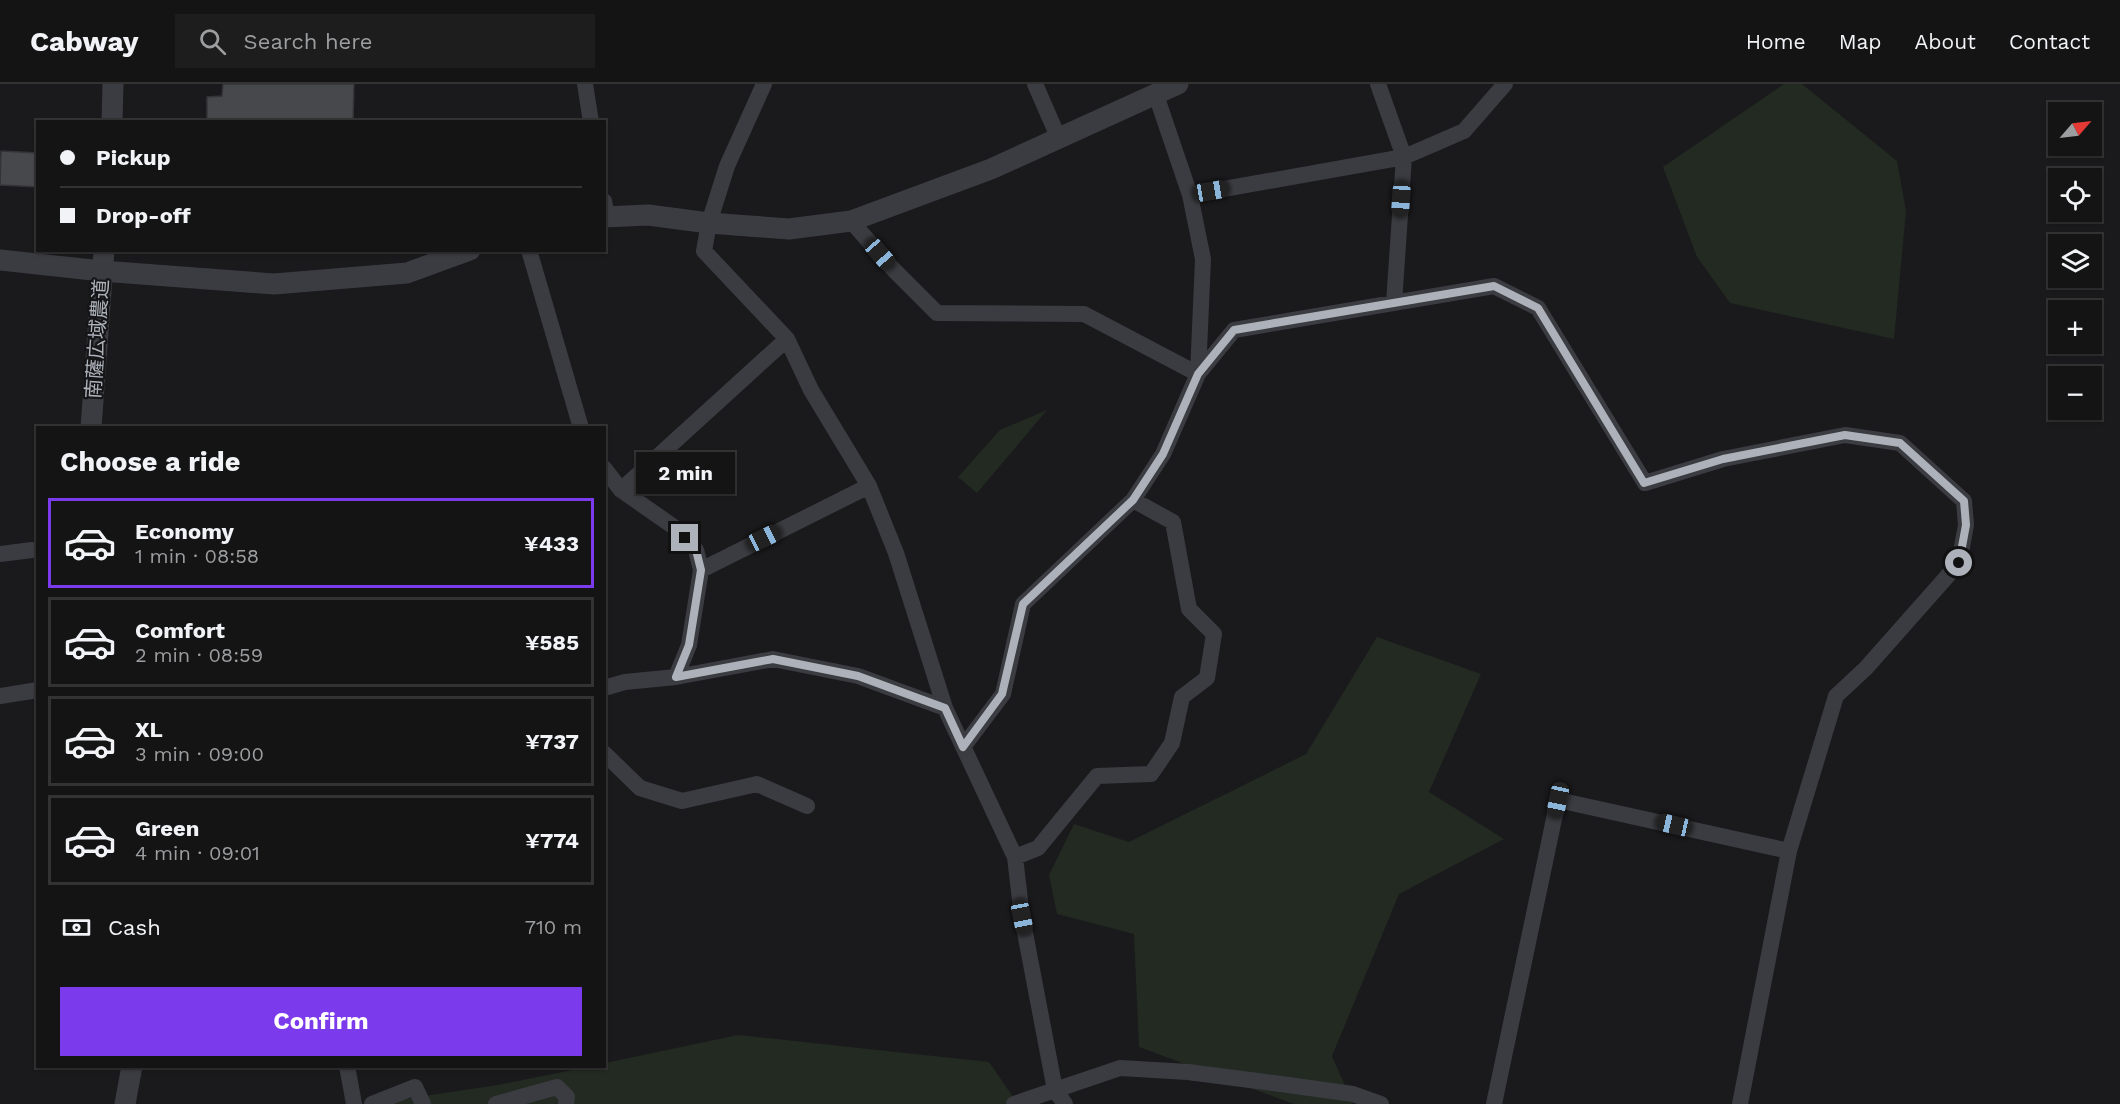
<!DOCTYPE html>
<html lang="en">
<head>
<meta charset="utf-8">
<style>
  body { margin:0; font-family:"Work Sans","Noto Sans JP",sans-serif; background:#1d1d1e; color:#f1f3f6; height:100vh; display:flex; flex-direction:column; font-size:22px; white-space:nowrap }
  * { box-sizing:border-box; margin:0 }
  p { font-size:20px; color:#9d9ea0 }
  .icon { flex:none; width:33px; height:33px; fill:none; stroke:currentColor; stroke-width:2; stroke-linecap:round; stroke-linejoin:round }
  .map { position:relative; flex:1; overflow:hidden }
  .side { position:absolute; left:36px; top:342px; width:570px; height:642px; display:flex; flex-direction:column; background:#141415; border-radius:0px; box-shadow:0 2px 4px #0004,0 0 0 2px #333334 }
  .side>* { flex:none }
  .guide { position:absolute; left:36px; top:36px; width:570px; height:132px; border-radius:0px; box-shadow:0 2px 4px #0004,0 0 0 2px #333334; display:grid; align-content:center; height:132px; padding:0 24px; background:#141415 }
  .needle { width:39px; rotate:62deg }
  .buttons { position:absolute; left:2048px; top:18px; display:grid; gap:12px }
  .buttons a { display:grid; place-items:center; width:54px; height:54px; border-radius:0px; background:#141415; box-shadow:0 2px 4px #0004,0 0 0 2px #333334; font-size:30px }
  .end { position:absolute; width:27px; height:27px; margin:-14px; border:8px solid #adb2ba; background:#111; box-shadow:0 0 0 3px #111 }
  .from { border-radius:50% }
  .bubble { position:absolute; height:42px; border-radius:0px; background:#141415; box-shadow:0 2px 4px #0004,0 0 0 2px #333334; font-size:20px; font-weight:700; line-height:42px; text-align:center }
  .car { position:absolute; width:18px; height:36px; margin:-18px -9px; border-radius:8px; box-shadow:0 0 4px 2px #0007; background:linear-gradient(#222 24%,#8ab4d8 0 40%,#222 0 76%,#8ab4d8 0 86%,#222 0) }
  .guide b { display:flex; align-items:center; gap:21px; height:57px; font-size:22px }
  .guide b+b { border-top:2px solid #333334 }
  .guide i { width:15px; height:15px; background:#f1f3f6 }
  ul { padding:0; list-style:none }
  li { display:flex; align-items:center; gap:18px; height:90px; margin:0 12px 9px; padding:0 12px; border:3px solid #333334; border-radius:0px }
  li div { flex:1 }
  li b { display:block; font-size:22px }
  li em { font-style:normal; font-weight:700 }
  li.active { border-color:#7c3aed }
  li>.icon { width:54px; height:54px; stroke-width:1.5 }
  h2 { padding:0 24px; font-size:27px; line-height:72px }
  .pay { display:flex; align-items:center; gap:15px; height:66px; padding:0 24px; font-size:22px }
  .pay p { margin-inline-start:auto }
  .action { display:flex; gap:12px; margin-top:auto; padding:12px 24px }
  .action a { flex:1; height:69px; border-radius:0px; background:#7c3aed; color:#fff; font-size:24px; font-weight:700; line-height:69px; text-align:center }
  header { display:flex; align-items:center; gap:36px; box-sizing:border-box; height:84px; padding:0 30px; background:#141415; border-bottom:2px solid #333334 }
  header strong { font-size:28px }
  nav { display:flex; gap:33px; margin-inline-start:auto; font-size:21px }
  .search { width:420px; height:54px; background:#1d1d1e; display:flex; align-items:center; gap:15px; box-sizing:border-box; padding:0 21px; border-radius:0px; color:#9d9ea0; font-size:22px }
  .map>svg:first-child { display:block }
  .green { fill:#222a22 }
  .building { fill:#47484c; stroke:#343438; stroke-width:1.5 }
  .lines { fill:none; stroke-linecap:round; stroke-linejoin:round }
  .minor { stroke:#3b3c41; stroke-width:16 }
  .tertiary { stroke:#3b3c41; stroke-width:21 }
  .route { stroke:#adb2ba; stroke-width:8 }
  .labels { text-anchor:middle; dominant-baseline:central; stroke-width:4.5; stroke-linejoin:round; paint-order:stroke }
  .street-label { font-size:20px; fill:#adb2ba; stroke:#151517 }
</style>
</head>
<body>
<header>
<strong>Cabway</strong>
<div class="search"><svg class="icon" aria-label="search" viewBox="0 0 24 24"><circle cx="10" cy="10" r="6"/><path d="M15 15l6 6"/></svg>Search here</div>
<nav><a>Home</a><a>Map</a><a>About</a><a>Contact</a></nav>
</header>
<div class="map">
<svg width="2120" height="1020" viewBox="0 0 2120 1020">
  <rect width="100%" height="100%" fill="#1a1a1c"/>
  <!-- green -->
  <path class="green" d="M 1784,0 L 1802,0 L 1897,77 L 1906,127 L 1894,255 L 1730,219 L 1697,173 L 1663,83 Z
    M 1047,326 L 977,409 L 958,393 L 1000,346 Z
    M 1377,553 L 1481,590 L 1429,708 L 1504,755 L 1399,810 L 1332,972 L 1353,1020 L 1294,1020 L 1139,963 L 1134,850 L 1057,830 L 1049,791 L 1074,740 L 1129,758 L 1306,670 Z
    M 738,951 L 989,978 L 1018,1020 L 371,1020 L 498,1001 L 587,983 L 604,982 L 605,979 Z"/>
  <!-- building -->
  <path class="building" d="M 223,0 L 354,0 L 353,38 L 207,38 L 207,13 L 222,12 Z
    M 1,67 L 38,69 L 38,103 L 0,101 Z"/>
  <g class="lines">
    <!-- minor -->
    <path class="minor" d="M 585,0 L 591,38
      M 764,0 L 727,82 L 709,139 L 704,167 L 787,255 L 811,306 L 869,402 L 896,469 L 945,624 L 1015,773 L 1022,833 L 1055,1006 L 1065,1020
      M 1035,0 L 1059,55
      M 1378,0 L 1404,73 L 1394,219
      M 1156,11 L 1190,111 L 1404,73 L 1464,47 L 1505,0
      M 1190,111 L 1203,175 L 1198,290
      M 604,117 L 607,133
      M 851,137 L 894,186 L 937,229 L 1084,230 L 1198,290
      M 529,166 L 581,344
      M 604,384 L 621,406 L 674,443 L 696,466 L 701,486 L 689,561 L 676,593
      M 621,406 L 787,255
      M 0,470 L 32,466
      M 701,486 L 869,402
      M 604,604 L 625,598 L 676,593 L 773,575 L 858,592 L 945,624
      M 0,612 L 38,606
      M 963,663 L 1003,610 L 1023,520 L 1133,416 L 1163,370 L 1198,290 L 1234,246 L 1494,202 L 1538,224 L 1645,399 L 1723,375 L 1845,351 L 1900,359 L 1964,417 L 1966,441 L 1959,479 L 1866,584 L 1836,612 L 1789,767 L 1740,1020
      M 604,669 L 640,704 L 682,717 L 757,700 L 807,722
      M 1015,773 L 1038,764 L 1097,692 L 1151,690 L 1172,659 L 1182,613 L 1207,594 L 1214,550 L 1189,525 L 1173,438 L 1133,416
      M 347,982 L 354,1020
      M 372,1020 L 415,1003 L 423,1020
      M 496,1020 L 557,1003 L 567,1013 L 566,1020
      M 1014,1020 L 1120,984 L 1188,988 L 1281,1000 L 1353,1010 L 1381,1020
      M 1494,1020 L 1558,716 L 1789,767"/>
    <!-- tertiary -->
    <path class="tertiary" d="M 112,38 L 113,0
      M 604,133 L 648,131 L 709,139 L 789,145 L 851,137 L 991,85 L 1178,0
      M 0,176 L 102,187 L 274,200 L 407,189 L 470,166
      M 91,344 L 104,166
      M 125,1020 L 132,982"/>
  </g>
  <g class="lines">
    <!-- route -->
    <path class="route" d="M 685,454 L 696,466 L 701,486 L 689,561 L 676,593 L 773,575 L 858,592 L 945,624 L 963,663 L 1002,610 L 1023,520 L 1133,416 L 1163,370 L 1198,290 L 1234,246 L 1494,202 L 1538,224 L 1644,399 L 1723,375 L 1845,351 L 1900,359 L 1964,417 L 1966,441 L 1959,479"/>
  </g>
  <g class="labels">
    <!-- street labels -->
    <g class="street-label">
      <text transform="translate(97 255) rotate(-86)">南薩広域農道</text>
    </g>
  </g>
</svg>
<div class="buttons">
<a><svg class="needle" viewBox="-14 -14 28 28"><path d="M0-13l5 13h-10z" fill="#e53935"/><path d="M0 13l5-13h-10z" fill="#9d9ea0"/></svg></a>
<a><svg class="icon" aria-label="locate" viewBox="0 0 24 24"><circle cx="12" cy="12" r="6"/><path d="M12 2v4M12 18v4M2 12h4M18 12h4"/></svg></a>
<a><svg class="icon" aria-label="layers" viewBox="0 0 24 24"><path d="M12 4l9 5-9 5-9-5zM3 14l9 5 9-5"/></svg></a>
<a>+</a>
<a>−</a>
</div>
<i class="end from" style="left:1959px;top:479px"></i>
<i class="end" style="left:685px;top:454px"></i>
<div class="bubble" style="left:636px;top:368px;width:99px">2 min</div>
<i class="car" style="left:1211px;top:107px;rotate:80deg"></i>
<i class="car" style="left:1401px;top:115px;rotate:184deg"></i>
<i class="car" style="left:880px;top:170px;rotate:139deg"></i>
<i class="car" style="left:764px;top:454px;rotate:64deg"></i>
<i class="car" style="left:1558px;top:716px;rotate:192deg"></i>
<i class="car" style="left:1674px;top:741px;rotate:283deg"></i>
<i class="car" style="left:1022px;top:833px;rotate:169deg"></i>
<div class="guide">
<b><i class="from"></i>Pickup</b>
<b><i></i>Drop-off</b>
</div>
<section class="side">
<h2>Choose a ride</h2>
<ul>
<li class="active"><svg class="icon" aria-label="car" viewBox="0 0 24 24"><path d="M5 17H2v-5l4-1 3-4h7l3 4 3 1v5h-3M9 17h6M6 11h13"/><circle cx="7" cy="17" r="2"/><circle cx="17" cy="17" r="2"/></svg><div><b>Economy</b><p>1 min · 08:58</p></div><em>¥433</em></li>
<li><svg class="icon" aria-label="car" viewBox="0 0 24 24"><path d="M5 17H2v-5l4-1 3-4h7l3 4 3 1v5h-3M9 17h6M6 11h13"/><circle cx="7" cy="17" r="2"/><circle cx="17" cy="17" r="2"/></svg><div><b>Comfort</b><p>2 min · 08:59</p></div><em>¥585</em></li>
<li><svg class="icon" aria-label="car" viewBox="0 0 24 24"><path d="M5 17H2v-5l4-1 3-4h7l3 4 3 1v5h-3M9 17h6M6 11h13"/><circle cx="7" cy="17" r="2"/><circle cx="17" cy="17" r="2"/></svg><div><b>XL</b><p>3 min · 09:00</p></div><em>¥737</em></li>
<li><svg class="icon" aria-label="car" viewBox="0 0 24 24"><path d="M5 17H2v-5l4-1 3-4h7l3 4 3 1v5h-3M9 17h6M6 11h13"/><circle cx="7" cy="17" r="2"/><circle cx="17" cy="17" r="2"/></svg><div><b>Green</b><p>4 min · 09:01</p></div><em>¥774</em></li>
</ul>
<div class="pay"><svg class="icon" aria-label="cash" viewBox="0 0 24 24"><path d="M3 7h18v10H3z"/><circle cx="12" cy="12" r="2"/></svg>Cash<p>710 m</p></div>
<div class="action"><a>Confirm</a></div>
</section>
</div>
</body>
</html>
